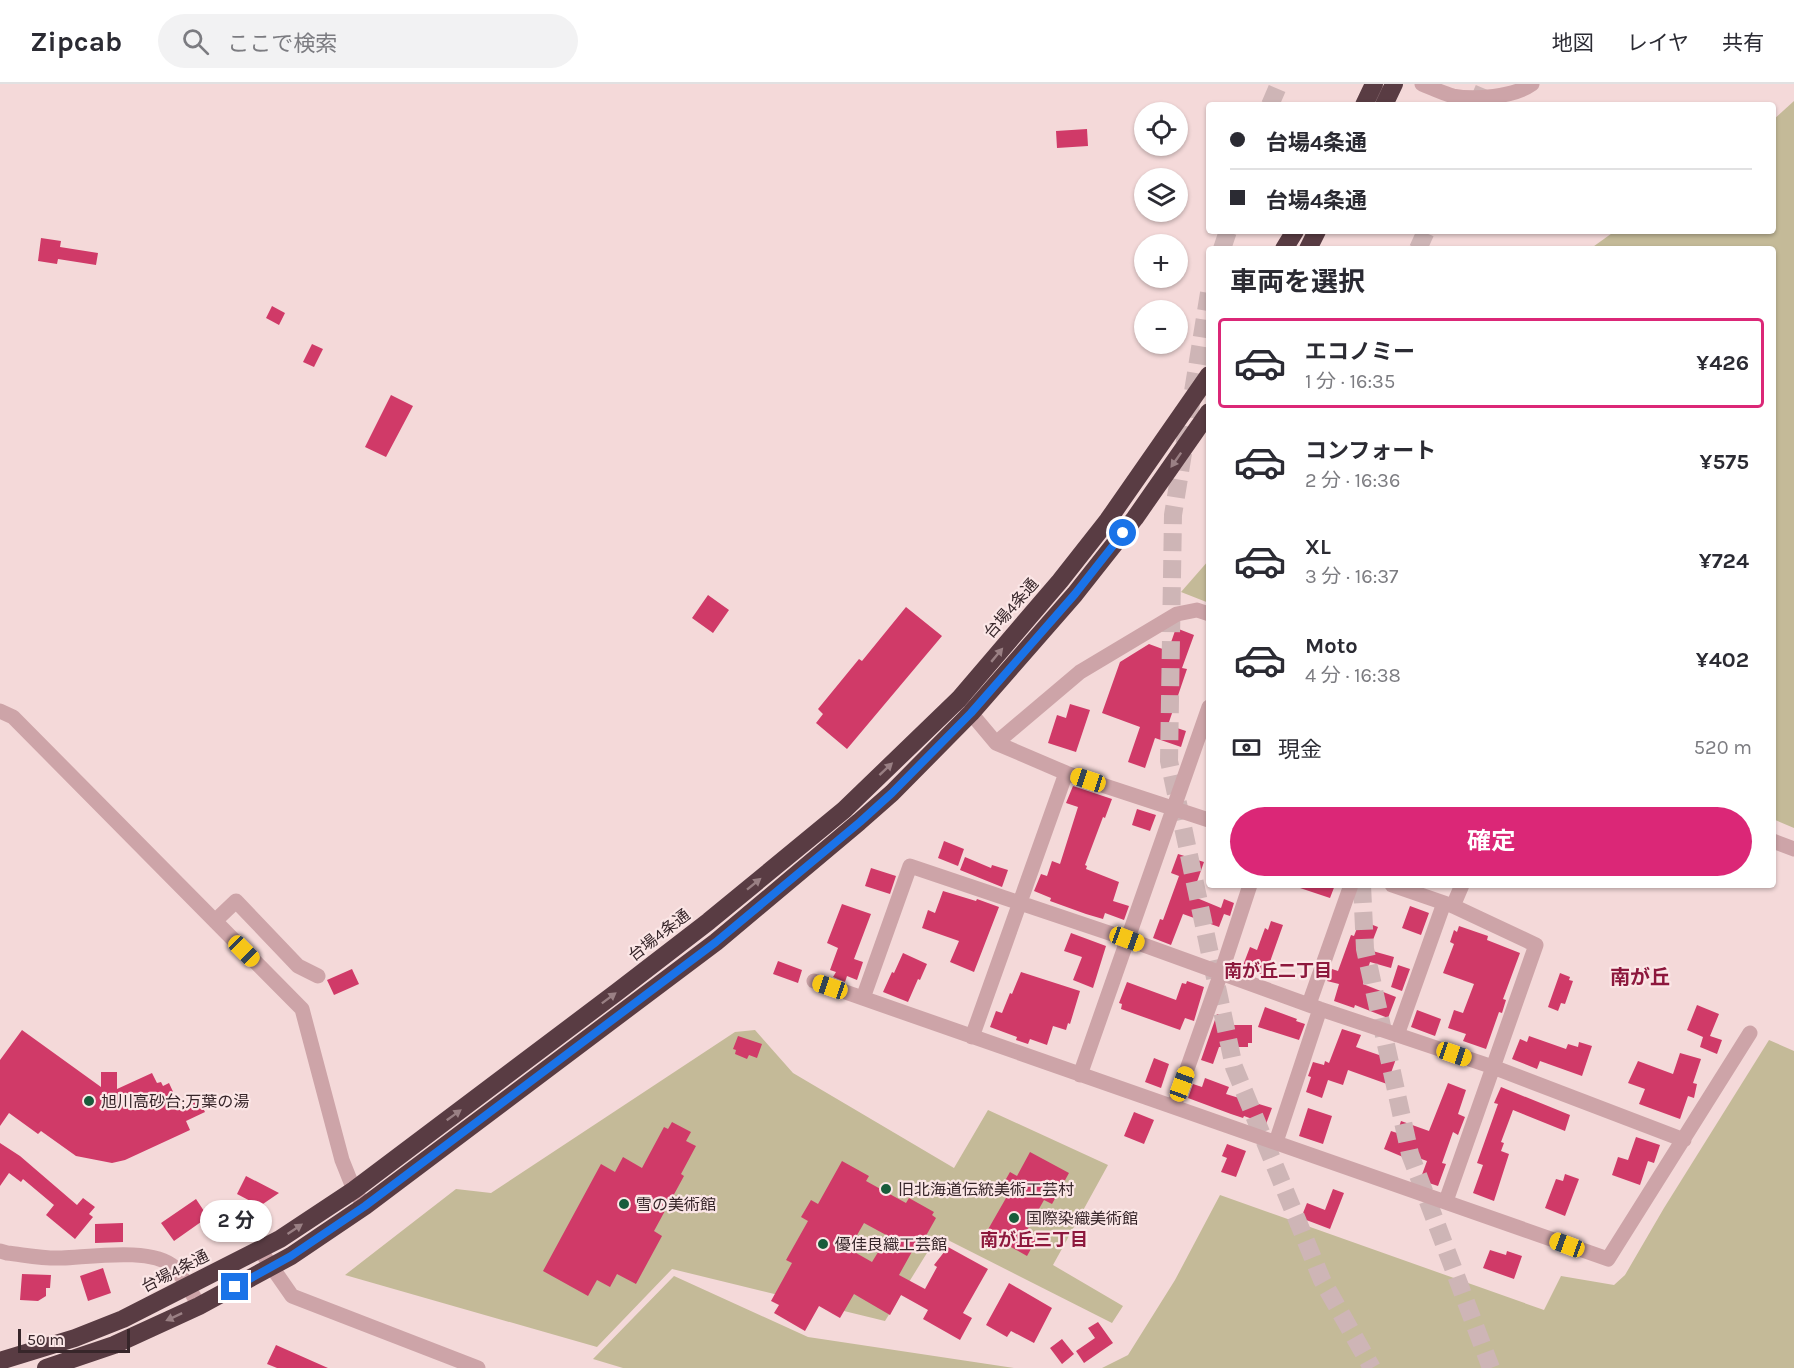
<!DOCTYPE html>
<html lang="ja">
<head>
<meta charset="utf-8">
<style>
  body { margin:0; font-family:Karla,"Noto Sans JP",sans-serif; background:#f2f2f3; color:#2b2b33; height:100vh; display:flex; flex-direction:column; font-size:22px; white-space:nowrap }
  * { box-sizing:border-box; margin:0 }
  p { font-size:20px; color:#7c7c81 }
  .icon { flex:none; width:33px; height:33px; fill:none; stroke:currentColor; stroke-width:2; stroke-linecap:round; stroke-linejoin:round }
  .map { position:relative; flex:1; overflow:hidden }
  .sheet { position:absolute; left:1206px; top:162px; width:570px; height:642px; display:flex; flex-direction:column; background:#fff; border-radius:6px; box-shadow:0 2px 4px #0004 }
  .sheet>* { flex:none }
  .banner { position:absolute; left:1206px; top:18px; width:570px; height:132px; border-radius:6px; box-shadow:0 2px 4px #0004; display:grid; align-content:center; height:132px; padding:0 24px; background:#fff }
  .tools { position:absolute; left:1134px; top:18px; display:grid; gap:12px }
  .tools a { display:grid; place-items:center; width:54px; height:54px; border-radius:50%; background:#fff; box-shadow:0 2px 4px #0004; font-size:30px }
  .scale { position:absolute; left:18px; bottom:15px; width:112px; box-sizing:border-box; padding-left:6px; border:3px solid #37262a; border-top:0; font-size:16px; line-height:21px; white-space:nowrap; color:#37262a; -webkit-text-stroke:4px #fbe6e6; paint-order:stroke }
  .end { position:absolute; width:27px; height:27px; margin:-14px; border:8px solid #1a73e8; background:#fff; box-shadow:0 0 0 3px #fff }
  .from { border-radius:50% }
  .bubble { position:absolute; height:42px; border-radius:21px; background:#fff; box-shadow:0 2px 4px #0004; font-size:20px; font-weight:700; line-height:42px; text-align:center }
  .car { position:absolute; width:18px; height:36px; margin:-18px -9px; border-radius:8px; box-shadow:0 0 4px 2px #0007; background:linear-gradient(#f5c518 24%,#345 0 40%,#f5c518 0 76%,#345 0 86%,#f5c518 0) }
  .banner b { display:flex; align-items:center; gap:21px; height:57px; font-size:22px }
  .banner b+b { border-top:2px solid #e1e1e2 }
  .banner i { width:15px; height:15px; background:#2b2b33 }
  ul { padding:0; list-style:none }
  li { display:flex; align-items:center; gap:18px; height:90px; margin:0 12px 9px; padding:0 12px; border:3px solid transparent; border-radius:6px }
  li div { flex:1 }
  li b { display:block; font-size:22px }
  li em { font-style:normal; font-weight:700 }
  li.on { border-color:#db2777 }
  li>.icon { width:54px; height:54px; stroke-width:1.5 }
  h2 { padding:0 24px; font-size:27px; line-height:72px }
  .pay { display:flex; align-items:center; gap:15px; height:66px; padding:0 24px; font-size:22px }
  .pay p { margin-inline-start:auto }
  .cta { display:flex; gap:12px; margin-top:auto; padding:12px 24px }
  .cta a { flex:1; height:69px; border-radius:36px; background:#db2777; color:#fff; font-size:24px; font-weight:700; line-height:69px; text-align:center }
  header { display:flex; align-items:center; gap:36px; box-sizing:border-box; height:84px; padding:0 30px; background:#fff; border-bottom:2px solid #e1e1e2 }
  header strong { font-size:28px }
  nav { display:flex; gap:33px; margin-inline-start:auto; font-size:21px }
  .search { width:420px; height:54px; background:#f2f2f3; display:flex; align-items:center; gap:15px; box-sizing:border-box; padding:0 21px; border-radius:33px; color:#7c7c81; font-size:22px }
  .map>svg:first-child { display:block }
  .green { fill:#c4ba98 }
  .building { fill:#d03a68; fill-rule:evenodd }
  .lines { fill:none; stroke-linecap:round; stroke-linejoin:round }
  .highway-tunnel { stroke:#ceb5b6; stroke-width:18; stroke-dasharray:18 9; stroke-linecap:butt }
  .minor { stroke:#cda4a8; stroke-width:15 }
  .highway { stroke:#593c43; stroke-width:18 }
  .oneway { fill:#9a8084 }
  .route { stroke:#1a73e8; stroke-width:8 }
  .poi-dot { fill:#185c3b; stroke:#fbe6e6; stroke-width:2 }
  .labels { text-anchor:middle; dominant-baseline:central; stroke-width:4.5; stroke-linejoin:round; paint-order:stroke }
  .street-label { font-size:16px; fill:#37262a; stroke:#fbe6e6 }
  .poi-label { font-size:16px; fill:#37262a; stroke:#fbe6e6; text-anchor:start }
  .neighbourhood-label { font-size:18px; font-weight:bold; fill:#8d183d; stroke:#fbe6e6 }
  .quarter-label { font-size:20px; font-weight:bold; fill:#8d183d; stroke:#fbe6e6 }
</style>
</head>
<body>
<header>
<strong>Zipcab</strong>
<div class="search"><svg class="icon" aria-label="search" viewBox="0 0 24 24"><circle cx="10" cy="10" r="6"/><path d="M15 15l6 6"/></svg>ここで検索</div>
<nav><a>地図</a><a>レイヤ</a><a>共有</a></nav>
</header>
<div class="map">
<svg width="1794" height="1284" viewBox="0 0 1794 1284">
  <rect width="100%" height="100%" fill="#f4d9d9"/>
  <!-- green -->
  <path class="green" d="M 1794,17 L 1794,744 L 1773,735 L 1773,165 L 1590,165 L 1615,147 L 1773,147 L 1773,36 Z
    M 1209,476 L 1209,519 L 1181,508 Z
    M 755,946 L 793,989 L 954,1084 L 988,1026 L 1108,1081 L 1053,1181 L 1123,1222 L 1112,1239 L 938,1151 L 885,1237 L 672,1185 L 597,1263 L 345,1191 L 456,1105 L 491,1109 L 735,948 Z
    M 1769,956 L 1794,967 L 1794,1284 L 1102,1284 L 1128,1271 L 1175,1196 L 1220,1111 L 1544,1226 L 1561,1192 L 1614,1201 L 1625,1191 L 1664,1124 Z
    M 674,1192 L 808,1253 L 1014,1284 L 623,1284 L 593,1275 Z"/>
  <!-- building -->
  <path class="building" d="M 1087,45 L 1088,62 L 1057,64 L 1056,47 Z
    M 41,154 L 61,157 L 60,163 L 98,169 L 96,181 L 58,175 L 57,180 L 38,177 Z
    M 272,222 L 285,229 L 279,241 L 266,234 Z
    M 312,260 L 323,265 L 314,283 L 303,278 Z
    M 391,311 L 413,322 L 386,373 L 365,363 Z
    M 708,511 L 729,526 L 713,549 L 692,534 Z
    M 906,523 L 942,552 L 847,665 L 816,639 L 823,630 L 818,625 L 859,575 L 862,577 Z
    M 1176,544 L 1194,551 L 1182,584 L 1187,585 L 1168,641 L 1186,647 L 1181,663 L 1155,654 L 1145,684 L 1128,678 L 1140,643 L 1102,629 L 1120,578 L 1149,560 L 1168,567 Z
    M 1070,620 L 1090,626 L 1076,668 L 1048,659 L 1057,631 L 1066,634 Z
    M 1073,702 L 1112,715 L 1105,734 L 1103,733 L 1085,781 L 1087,782 L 1086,785 L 1119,798 L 1113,817 L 1129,822 L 1124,836 L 1105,829 L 1103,835 L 1086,830 L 1050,817 L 1051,814 L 1034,807 L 1041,790 L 1047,792 L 1052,777 L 1060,780 L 1078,723 L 1066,719 Z
    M 1137,725 L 1156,731 L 1150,747 L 1132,741 Z
    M 944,757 L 964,765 L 958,782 L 938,774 Z
    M 1178,770 L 1204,778 L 1192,812 L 1221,824 L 1224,815 L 1234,819 L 1230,832 L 1224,830 L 1219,843 L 1183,830 L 1171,861 L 1153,854 L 1160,835 L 1163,836 L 1179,792 L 1171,789 Z
    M 965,773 L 991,784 L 992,781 L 1008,786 L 1002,803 L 960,786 Z
    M 871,784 L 896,792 L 890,810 L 865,802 Z
    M 1298,801 L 1335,801 L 1330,814 L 1297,803 Z
    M 943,807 L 976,817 L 977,815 L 999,823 L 974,888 L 950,878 L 959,857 L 922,844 L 928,826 L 935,829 Z
    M 842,820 L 871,830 L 854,875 L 863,878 L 857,896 L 847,892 L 845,898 L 833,893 L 836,888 L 830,886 L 838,864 L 827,859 Z
    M 1410,822 L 1429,829 L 1421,851 L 1402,844 Z
    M 1360,836 L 1378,843 L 1369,866 L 1394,873 L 1391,884 L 1370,878 L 1363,900 L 1396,913 L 1388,934 L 1355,921 L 1354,924 L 1334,917 L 1339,900 L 1327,897 L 1332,885 L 1338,887 L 1351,851 L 1354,852 Z
    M 1271,837 L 1283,841 L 1265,892 L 1242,884 L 1250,863 L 1257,866 L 1265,844 L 1268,846 Z
    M 1459,842 L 1488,852 L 1487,856 L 1520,869 L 1503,915 L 1506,916 L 1502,929 L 1499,928 L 1486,965 L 1463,957 L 1466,950 L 1448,944 L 1454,926 L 1463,929 L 1474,900 L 1443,889 L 1454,860 L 1450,858 L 1454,846 L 1457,848 Z
    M 1071,849 L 1106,862 L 1093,904 L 1073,896 L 1082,873 L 1064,867 Z
    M 903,869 L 927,880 L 920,896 L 918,895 L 908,918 L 883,908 L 892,888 L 894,889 Z
    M 778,877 L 802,886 L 798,899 L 773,890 Z
    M 1398,881 L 1410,885 L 1402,907 L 1391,903 Z
    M 352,885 L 359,900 L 334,911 L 327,896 Z
    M 1021,888 L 1080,907 L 1070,940 L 1068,939 L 1066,946 L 1053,942 L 1047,961 L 1030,955 L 1028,960 L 1016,956 L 1017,953 L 990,943 L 996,927 L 1002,929 L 1010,909 L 1012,910 Z
    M 1560,889 L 1570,893 L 1569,896 L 1573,897 L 1565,920 L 1561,919 L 1558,927 L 1548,923 Z
    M 1187,897 L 1204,903 L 1194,937 L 1185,934 L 1180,946 L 1121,925 L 1122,920 L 1119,919 L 1127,898 L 1176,916 L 1182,899 L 1186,900 Z
    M 1697,921 L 1719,930 L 1710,952 L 1722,956 L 1717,970 L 1700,963 L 1703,953 L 1687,946 Z
    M 1265,923 L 1297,935 L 1296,937 L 1305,940 L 1299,956 L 1258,943 Z
    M 1417,926 L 1441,935 L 1435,952 L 1411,943 Z
    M 1217,930 L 1227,933 L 1224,941 L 1252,941 L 1252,959 L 1248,959 L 1248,963 L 1219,963 L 1213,980 L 1201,976 Z
    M 1342,945 L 1361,951 L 1356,963 L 1379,971 L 1380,967 L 1397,972 L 1387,1000 L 1348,986 L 1343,1001 L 1328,996 L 1322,1014 L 1306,1008 L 1311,993 L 1308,992 L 1313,978 L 1324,981 L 1325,977 L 1329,979 Z
    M 22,946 L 101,1003 L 101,988 L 117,988 L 117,1005 L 152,989 L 157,999 L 161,998 L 163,1002 L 169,999 L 181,1025 L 199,1016 L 205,1028 L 186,1037 L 190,1046 L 125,1076 L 112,1079 L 76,1072 L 41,1047 L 38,1050 L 9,1029 L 0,1042 L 0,976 Z
    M 738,952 L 762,960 L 757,974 L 749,971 L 747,975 L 735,970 L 736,966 L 733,965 Z
    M 1529,952 L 1566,965 L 1568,960 L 1578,963 L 1579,958 L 1592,962 L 1582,992 L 1540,977 L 1537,985 L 1512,975 L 1520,955 L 1527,958 Z
    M 1680,969 L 1701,975 L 1693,999 L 1697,1000 L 1694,1014 L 1688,1012 L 1680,1035 L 1639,1020 L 1645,1005 L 1628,999 L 1638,977 L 1673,990 Z
    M 1154,974 L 1169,980 L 1161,1004 L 1145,998 Z
    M 1205,994 L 1229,1003 L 1226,1010 L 1272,1024 L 1266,1040 L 1244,1032 L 1243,1034 L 1231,1030 L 1188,1014 L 1193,1000 L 1202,1003 Z
    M 1448,999 L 1466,1006 L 1458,1030 L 1465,1033 L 1458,1051 L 1453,1048 L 1442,1079 L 1446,1080 L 1438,1102 L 1420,1096 L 1427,1077 L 1405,1069 L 1403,1073 L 1384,1065 L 1391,1047 L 1397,1049 L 1401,1037 L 1429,1047 Z
    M 1501,1003 L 1570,1031 L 1565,1047 L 1513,1026 L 1501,1058 L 1504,1059 L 1501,1067 L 1509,1070 L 1494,1117 L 1473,1109 L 1483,1081 L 1477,1079 L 1498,1020 L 1494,1019 Z
    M 1308,1024 L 1332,1032 L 1323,1060 L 1299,1052 Z
    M 1134,1028 L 1154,1036 L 1144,1060 L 1124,1052 Z
    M 672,1038 L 691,1048 L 686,1057 L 696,1062 L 681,1090 L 684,1092 L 654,1147 L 662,1152 L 636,1200 L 617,1190 L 610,1203 L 597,1196 L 588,1212 L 543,1187 L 601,1080 L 615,1088 L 623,1073 L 642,1084 L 664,1043 L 668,1045 Z
    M 1636,1053 L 1660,1061 L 1654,1079 L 1648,1077 L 1640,1101 L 1612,1091 L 1618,1073 L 1628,1076 Z
    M 0,1059 L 20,1072 L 77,1121 L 83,1114 L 95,1123 L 89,1130 L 93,1133 L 75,1155 L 46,1131 L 54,1121 L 23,1095 L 21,1098 L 9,1089 L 0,1102 Z
    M 1227,1060 L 1246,1067 L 1236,1093 L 1221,1088 L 1227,1074 L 1222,1072 Z
    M 1030,1068 L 1069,1089 L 1052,1120 L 1044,1116 L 1026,1148 L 1037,1154 L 1027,1172 L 986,1149 L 1006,1114 L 998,1109 L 1010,1088 L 1017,1092 Z
    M 842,1077 L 869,1092 L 866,1097 L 906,1119 L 909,1114 L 934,1128 L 932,1131 L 936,1134 L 918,1166 L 914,1164 L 899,1191 L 925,1205 L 937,1183 L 934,1181 L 948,1163 L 988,1185 L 963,1229 L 972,1234 L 960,1256 L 923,1235 L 928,1226 L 901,1211 L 890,1231 L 854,1210 L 840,1234 L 819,1222 L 805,1247 L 774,1229 L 779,1221 L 771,1217 L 792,1179 L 786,1176 L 808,1137 L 801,1133 L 811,1116 L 818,1120 ZM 864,1139 L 888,1152 L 872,1178 L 849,1165 Z
    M 1565,1090 L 1579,1095 L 1565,1132 L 1545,1124 L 1556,1095 L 1563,1097 Z
    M 246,1092 L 279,1109 L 260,1122 L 237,1110 Z
    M 1333,1105 L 1344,1109 L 1330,1145 L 1301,1134 L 1307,1119 L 1325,1126 Z
    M 196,1115 L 208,1133 L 174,1157 L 161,1139 Z
    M 123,1139 L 123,1158 L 95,1159 L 95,1140 Z
    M 1490,1166 L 1506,1171 L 1507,1167 L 1522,1172 L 1514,1195 L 1483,1184 Z
    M 103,1184 L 111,1209 L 88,1217 L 80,1192 Z
    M 22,1190 L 51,1191 L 50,1204 L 46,1204 L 46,1212 L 38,1217 L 20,1216 Z
    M 1009,1199 L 1052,1224 L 1034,1259 L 1011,1247 L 1007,1253 L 986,1241 Z
    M 1098,1238 L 1113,1259 L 1084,1279 L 1076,1267 L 1095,1254 L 1088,1244 Z
    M 1062,1255 L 1074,1270 L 1062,1280 L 1050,1264 Z
    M 276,1261 L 328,1284 L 277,1284 L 267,1280 Z"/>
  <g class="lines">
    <!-- highway-tunnel -->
    <path class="highway-tunnel" d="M 1270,21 L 1279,0
      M 1477,21 L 1486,0
      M 1222,165 L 1228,147
      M 1418,165 L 1426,147
      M 1209,209 L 1173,431 L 1169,677 L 1234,983 L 1322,1196 L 1372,1284
      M 1362,801 L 1365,865 L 1410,1070 L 1491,1284"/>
    <!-- minor -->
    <path class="minor" d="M 1422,0 C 1432,4 1442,9 1453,12 C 1474,16 1514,13 1532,0
      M 965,622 L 996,659 L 1066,689 L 1209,736
      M 0,627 L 13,633 L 302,925 L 342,1076 L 354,1106 L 360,1115
      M 996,659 L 1080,588 L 1177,530 L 1197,526 L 1209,530
      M 1773,757 L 1794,765
      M 1392,801 L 1453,822 L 1536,861 L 1446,1117
      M 1453,822 L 1462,801
      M 215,837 L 236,817 L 298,882 L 318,892
      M 814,897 L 1608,1175 L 1750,949
      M 863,914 L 910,782 L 1127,855 L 1320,925 L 1493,983 L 1684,1056
      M 1309,920 L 1351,801
      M 1397,951 L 1444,819
      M 972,953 L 1066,689
      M 1080,991 L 1209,623
      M 1174,1022 L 1221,889 L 1250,801
      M 1276,1058 L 1320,925
      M 260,1166 L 292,1212 L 478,1284
      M 0,1167 L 7,1169 C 25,1171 44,1175 62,1174 C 90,1173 152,1163 174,1183 C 184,1194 192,1209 199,1222"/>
    <!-- highway -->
    <path class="highway" d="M 1364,21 L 1374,0
      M 1384,21 L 1394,0
      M 1284,165 L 1295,147
      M 1308,165 L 1317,147
      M 0,1277 L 75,1254 L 123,1235 L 280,1155 L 354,1106 L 617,908 L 709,837 L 844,726 L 959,615 L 1060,497 L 1108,436 L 1209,291
      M 46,1284 L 114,1261 L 199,1222 L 291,1172 L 365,1122 L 716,858 L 859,738 L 892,709 L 971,629 L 1075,510 L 1135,434 L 1209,328"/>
  </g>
  <!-- one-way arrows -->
  <defs><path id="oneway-solid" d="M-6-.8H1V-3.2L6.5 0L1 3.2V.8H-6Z" transform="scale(1.5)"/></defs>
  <g class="oneway">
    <use href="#oneway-solid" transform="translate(1176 376) rotate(125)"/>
    <use href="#oneway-solid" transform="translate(997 571) rotate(-50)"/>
    <use href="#oneway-solid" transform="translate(886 685) rotate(-43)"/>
    <use href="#oneway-solid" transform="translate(754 800) rotate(-39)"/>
    <use href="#oneway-solid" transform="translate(609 914) rotate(-37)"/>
    <use href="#oneway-solid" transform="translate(454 1031) rotate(-36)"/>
    <use href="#oneway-solid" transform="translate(295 1145) rotate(-34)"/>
    <use href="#oneway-solid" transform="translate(174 1233) rotate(155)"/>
  </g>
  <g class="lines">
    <!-- route -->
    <path class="route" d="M 235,1203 L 291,1172 L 365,1122 L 716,858 L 860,738 L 892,709 L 971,629 L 1075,510 L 1123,449"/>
  </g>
  <!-- markers -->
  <g class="poi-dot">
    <circle cx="89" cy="1017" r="6"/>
    <circle cx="886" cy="1105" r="6"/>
    <circle cx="624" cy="1120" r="6"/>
    <circle cx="1014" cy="1134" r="6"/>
    <circle cx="823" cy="1160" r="6"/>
  </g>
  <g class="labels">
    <!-- street labels -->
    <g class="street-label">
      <text transform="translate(1011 524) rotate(-49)">台場4条通</text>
      <text transform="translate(659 851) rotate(-38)">台場4条通</text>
      <text transform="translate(175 1187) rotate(-27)">台場4条通</text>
    </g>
    <!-- poi labels -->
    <g class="poi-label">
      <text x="101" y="1017">旭川高砂台;万葉の湯</text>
      <text x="898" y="1105">旧北海道伝統美術工芸村</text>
      <text x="636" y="1120">雪の美術館</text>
      <text x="1026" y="1134">国際染織美術館</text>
      <text x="835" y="1160">優佳良織工芸館</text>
    </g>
    <!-- neighbourhood labels -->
    <g class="neighbourhood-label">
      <text x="1278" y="887">南が丘二丁目</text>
      <text x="1034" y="1156">南が丘三丁目</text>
    </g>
    <!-- quarter labels -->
    <g class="quarter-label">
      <text x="1640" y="893">南が丘</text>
    </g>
  </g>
</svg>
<div class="tools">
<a><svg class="icon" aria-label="locate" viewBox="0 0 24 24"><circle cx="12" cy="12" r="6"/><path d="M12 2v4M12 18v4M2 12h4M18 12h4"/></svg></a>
<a><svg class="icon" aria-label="layers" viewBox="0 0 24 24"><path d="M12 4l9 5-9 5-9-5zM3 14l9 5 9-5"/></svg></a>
<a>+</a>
<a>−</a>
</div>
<div class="scale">50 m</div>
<i class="end from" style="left:1123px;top:449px"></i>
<i class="end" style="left:235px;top:1203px"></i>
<div class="bubble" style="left:200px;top:1116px;width:72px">2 分</div>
<i class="car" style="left:1088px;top:696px;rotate:288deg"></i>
<i class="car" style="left:1127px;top:855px;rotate:110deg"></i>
<i class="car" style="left:244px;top:867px;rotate:135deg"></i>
<i class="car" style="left:830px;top:903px;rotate:289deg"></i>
<i class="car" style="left:1454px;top:970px;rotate:109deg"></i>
<i class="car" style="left:1182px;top:1000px;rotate:20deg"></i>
<i class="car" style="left:1567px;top:1161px;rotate:290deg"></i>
<div class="banner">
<b><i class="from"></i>台場4条通</b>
<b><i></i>台場4条通</b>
</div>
<section class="sheet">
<h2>車両を選択</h2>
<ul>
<li class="on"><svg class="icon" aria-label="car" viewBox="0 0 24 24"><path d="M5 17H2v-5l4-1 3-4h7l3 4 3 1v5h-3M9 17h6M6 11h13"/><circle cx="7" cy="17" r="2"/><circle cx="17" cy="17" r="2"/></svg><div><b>エコノミー</b><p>1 分 · 16:35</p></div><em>¥426</em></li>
<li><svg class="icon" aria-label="car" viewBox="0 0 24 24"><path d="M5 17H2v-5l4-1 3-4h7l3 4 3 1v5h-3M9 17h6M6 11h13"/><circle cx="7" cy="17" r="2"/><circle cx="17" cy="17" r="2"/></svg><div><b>コンフォート</b><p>2 分 · 16:36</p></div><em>¥575</em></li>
<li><svg class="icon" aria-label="car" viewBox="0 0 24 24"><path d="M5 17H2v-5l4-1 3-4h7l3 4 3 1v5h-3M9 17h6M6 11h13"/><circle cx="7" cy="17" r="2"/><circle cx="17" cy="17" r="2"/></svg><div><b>XL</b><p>3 分 · 16:37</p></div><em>¥724</em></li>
<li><svg class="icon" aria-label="car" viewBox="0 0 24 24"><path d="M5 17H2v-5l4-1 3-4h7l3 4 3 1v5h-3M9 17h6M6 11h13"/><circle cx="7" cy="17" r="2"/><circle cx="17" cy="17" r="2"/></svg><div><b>Moto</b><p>4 分 · 16:38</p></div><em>¥402</em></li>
</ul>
<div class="pay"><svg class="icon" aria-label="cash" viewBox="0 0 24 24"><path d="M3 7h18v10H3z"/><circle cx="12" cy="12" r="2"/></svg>現金<p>520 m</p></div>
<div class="cta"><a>確定</a></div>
</section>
</div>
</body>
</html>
